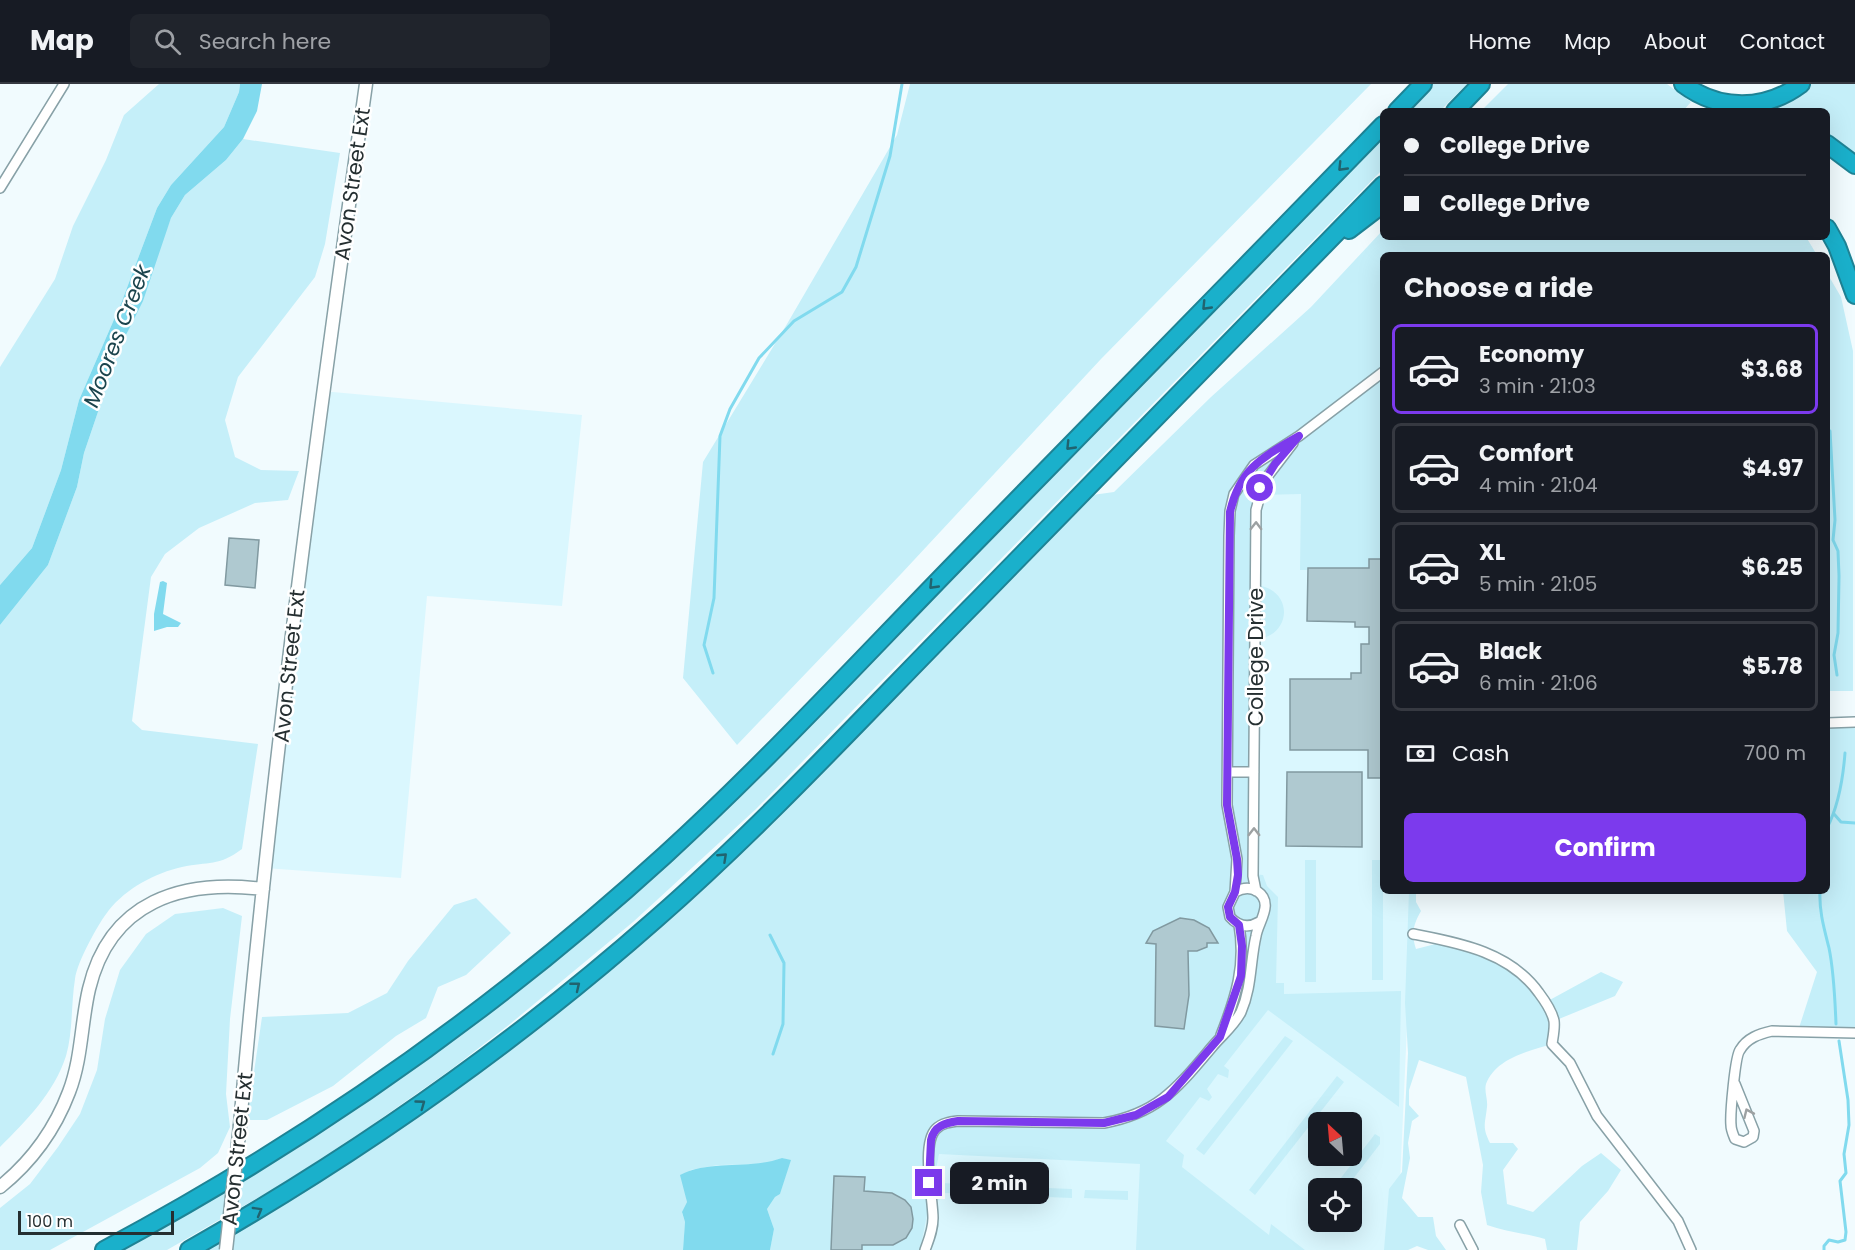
<!DOCTYPE html>
<html lang="en">
<head>
<meta charset="utf-8">
<style>
  body { margin:0; font-family:Poppins,sans-serif; background:#20242c; color:#f1f3f6; height:100vh; display:flex; flex-direction:column; font-size:22px; white-space:nowrap }
  * { box-sizing:border-box; margin:0 }
  p { font-size:20px; color:#9ea1a6 }
  .icon { flex:none; width:33px; height:33px; fill:none; stroke:currentColor; stroke-width:2; stroke-linecap:round; stroke-linejoin:round }
  .map { position:relative; flex:1; overflow:hidden }
  .panel { position:absolute; left:1380px; top:168px; width:450px; height:642px; display:flex; flex-direction:column; background:#171b24; border-radius:9px; box-shadow:0 6px 24px #0002 }
  .panel>* { flex:none }
  .top-card { position:absolute; left:1380px; top:24px; width:450px; height:132px; border-radius:9px; box-shadow:0 6px 24px #0002; display:grid; align-content:center; height:132px; padding:0 24px; background:#171b24 }
  .needle { width:39px; rotate:334deg }
  .tools { position:absolute; left:1308px; top:1028px; display:grid; gap:12px }
  .tools a { display:grid; place-items:center; width:54px; height:54px; border-radius:9px; background:#171b24; box-shadow:0 6px 24px #0002; font-size:30px }
  .scale { position:absolute; left:18px; bottom:15px; width:156px; box-sizing:border-box; padding-left:6px; border:3px solid #252f31; border-top:0; font-size:16px; line-height:21px; white-space:nowrap; color:#252f31; -webkit-text-stroke:4px #fff; paint-order:stroke }
  .end { position:absolute; width:27px; height:27px; margin:-14px; border:8px solid #7c3aed; background:#fff; box-shadow:0 0 0 3px #fff }
  .from { border-radius:50% }
  .bubble { position:absolute; height:42px; border-radius:9px; background:#171b24; box-shadow:0 6px 24px #0002; font-size:20px; font-weight:700; line-height:42px; text-align:center }
  .top-card b { display:flex; align-items:center; gap:21px; height:57px; font-size:22px }
  .top-card b+b { border-top:2px solid #363941 }
  .top-card i { width:15px; height:15px; background:#f1f3f6 }
  ul { padding:0; list-style:none }
  li { display:flex; align-items:center; gap:18px; height:90px; margin:0 12px 9px; padding:0 12px; border:3px solid #363941; border-radius:9px }
  li div { flex:1 }
  li b { display:block; font-size:22px }
  li em { font-style:normal; font-weight:700 }
  li.selected { border-color:#7c3aed }
  li>.icon { width:54px; height:54px; stroke-width:1.5 }
  h2 { padding:0 24px; font-size:27px; line-height:72px }
  .pay { display:flex; align-items:center; gap:15px; height:66px; padding:0 24px; font-size:22px }
  .pay p { margin-inline-start:auto }
  .cta { display:flex; gap:12px; margin-top:auto; padding:12px 24px }
  .cta a { flex:1; height:69px; border-radius:9px; background:#7c3aed; color:#fff; font-size:24px; font-weight:700; line-height:69px; text-align:center }
  header { display:flex; align-items:center; gap:36px; box-sizing:border-box; height:84px; padding:0 30px; background:#171b24; border-bottom:2px solid #363941 }
  header strong { font-size:28px }
  nav { display:flex; gap:33px; margin-inline-start:auto; font-size:21px }
  .search { width:420px; height:54px; background:#20242c; display:flex; align-items:center; gap:15px; box-sizing:border-box; padding:0 21px; border-radius:9px; color:#9ea1a6; font-size:22px }
  .map>svg:first-child { display:block }
  .built { fill:#daf7fe; fill-rule:evenodd }
  .green { fill:#c5eff9; fill-rule:evenodd }
  .water { fill:#81daee }
  .lines { fill:none; stroke-linecap:round; stroke-linejoin:round }
  .stream { stroke:#81daee; stroke-width:3 }
  .building { fill:#afc9d0; stroke:#8199a0; stroke-width:1.5 }
  .street-casing { stroke:#88a1a7; stroke-width:12 }
  .secondary-casing { stroke:#88a1a7; stroke-width:15 }
  .highway-casing { stroke:#1e8395; stroke-width:20 }
  .street { stroke:#fff; stroke-width:9 }
  .secondary { stroke:#fff; stroke-width:12 }
  .highway { stroke:#1ab0cb; stroke-width:16 }
  .secondary-bridge-casing { stroke:#88a1a7; stroke-width:15; stroke-linecap:butt }
  .secondary-bridge { stroke:#fff; stroke-width:12 }
  .oneway { stroke:#21636f }
  .oneway2 { stroke:#9da1a2 }
  .route { stroke:#7c3aed; stroke-width:8 }
  .labels { text-anchor:middle; dominant-baseline:central; stroke-width:5; stroke-linejoin:round; paint-order:stroke }
  .street-label { font-size:21px; fill:#252f31; stroke:#fff }
  .water-label { font-size:22px; font-style:italic; fill:#1b444d; stroke:#fff }
</style>
</head>
<body>
<header>
<strong>Map</strong>
<div class="search"><svg class="icon" aria-label="search" viewBox="0 0 24 24"><circle cx="10" cy="10" r="6"/><path d="M15 15l6 6"/></svg>Search here</div>
<nav><a>Home</a><a>Map</a><a>About</a><a>Contact</a></nav>
</header>
<div class="map">
<svg width="1855" height="1166" viewBox="0 0 1855 1166">
  <rect width="100%" height="100%" fill="#f1fbfe"/>
  <!-- built -->
  <path class="built" d="M 1383,251 L 1383,807 L 1413,807 L 1397,1166 L 350,1166 ZM 1318,1038 L 1352,1038 L 1352,1071 L 1318,1071 ZM 1318,1104 L 1352,1104 L 1352,1137 L 1318,1137 Z
    M 322,307 L 582,331 L 562,522 L 427,512 L 401,794 L 265,784 Z"/>
  <!-- green -->
  <path class="green" d="M 159,0 L 240,0 L 239,8 L 224,43 L 171,101 L 157,124 L 122,217 L 79,316 L 61,386 L 32,464 L 0,501 L 0,283 L 55,195 L 73,142 L 106,76 L 124,31 Z
    M 910,0 L 1371,0 L 1101,275 L 901,490 L 737,661 L 683,594 L 703,378 L 787,240 L 897,51 Z
    M 1429,0 L 1467,0 L 1440,27 L 1403,27 Z
    M 1508,0 L 1667,0 L 1691,18 L 1683,27 L 1571,24 L 1556,27 L 1481,27 Z
    M 1801,0 L 1855,0 L 1855,81 L 1827,60 L 1827,27 L 1742,27 Z
    M 1383,47 L 1383,85 L 756,725 L 633,838 L 510,940 L 449,987 L 369,1043 L 287,1097 L 167,1166 L 112,1166 L 194,1122 L 603,832 Z
    M 243,55 L 340,69 L 325,160 L 315,193 L 238,293 L 225,336 L 235,373 L 261,386 L 299,387 L 288,416 L 255,419 L 199,444 L 165,470 L 151,493 L 132,637 L 142,646 L 258,660 L 242,765 C 218,783 209,777 182,783 C 155,789 127,804 109,826 C 98,840 77,878 75,895 C 71,920 73,948 66,972 C 54,1009 26,1037 0,1063 L 0,541 L 48,481 L 77,403 L 84,369 L 100,322 L 101,301 L 119,270 L 171,134 L 185,111 L 226,76 Z
    M 1383,146 L 1383,153 L 1806,153 L 1817,171 L 1383,171 L 1383,485 L 1300,486 L 1301,410 L 1258,411 L 1256,501 C 1294,505 1293,552 1255,556 L 1254,790 L 1263,791 L 1267,802 L 1278,813 L 1276,899 L 1284,899 L 1284,910 L 1401,907 L 1399,1023 L 1268,926 L 1224,982 L 1229,986 L 1228,994 L 1218,990 L 1207,1005 L 1212,1013 L 1209,1017 L 1200,1013 L 1166,1057 L 1184,1071 L 1182,1083 L 1269,1151 L 1271,1140 L 1305,1166 L 1136,1166 L 1140,1080 L 939,1070 L 920,1166 L 770,1166 L 774,1145 L 767,1125 L 775,1113 L 780,1110 L 790,1077 L 782,1074 L 767,1080 L 718,1081 L 690,1086 L 684,1102 L 687,1118 L 682,1129 L 685,1138 L 683,1166 L 189,1166 L 341,1075 L 658,833 L 1078,413 L 1114,408 L 1211,313 L 1311,223 ZM 1180,834 C 1199,835 1210,842 1218,858 L 1207,859 L 1207,863 L 1197,867 L 1188,866 L 1189,911 L 1184,945 L 1156,942 L 1156,860 L 1147,859 L 1153,847 Z
    M 1827,189 L 1841,213 L 1853,267 L 1853,607 L 1827,607 Z
    M 1855,638 L 1855,949 L 1798,947 L 1817,888 L 1787,847 L 1783,807 L 1827,807 L 1827,639 Z
    M 1305,776 L 1316,776 L 1316,898 L 1305,898 Z
    M 1372,776 L 1383,776 L 1383,896 L 1372,896 Z
    M 1409,807 L 1416,807 L 1416,818 L 1421,827 C 1413,841 1411,850 1416,865 L 1447,857 L 1500,875 L 1546,918 L 1601,888 L 1623,898 L 1615,912 L 1554,937 L 1552,960 C 1529,967 1496,974 1486,1000 C 1484,1007 1488,1016 1487,1023 C 1485,1041 1482,1043 1490,1059 L 1513,1059 L 1518,1065 L 1503,1086 L 1507,1120 L 1533,1128 L 1582,1082 L 1601,1069 L 1621,1086 L 1608,1107 L 1580,1138 L 1577,1166 L 1547,1166 L 1545,1155 C 1525,1149 1506,1148 1487,1141 L 1481,1108 L 1483,1081 L 1466,993 L 1419,976 L 1409,1006 L 1409,1021 L 1419,1032 L 1412,1037 L 1408,1059 L 1410,1074 L 1402,1114 L 1418,1133 L 1433,1133 L 1436,1152 L 1446,1166 L 1428,1166 L 1417,1162 L 1408,1166 L 1384,1166 L 1389,1105 L 1402,1088 L 1408,969 L 1405,919 Z
    M 476,814 L 511,849 L 466,891 L 438,903 L 426,934 L 396,952 L 333,1002 L 267,1036 L 247,1036 L 262,933 L 348,929 L 387,909 L 408,877 L 454,821 Z
    M 223,824 L 242,832 L 230,935 L 226,1010 L 230,1043 L 218,1069 L 200,1084 L 50,1166 L 0,1166 L 0,1124 L 30,1100 L 58,1063 L 80,1030 L 97,986 L 105,935 L 120,886 L 146,850 L 175,830 Z
    M 1285,952 L 1293,957 L 1204,1071 L 1196,1065 Z
    M 1337,992 L 1344,998 L 1255,1111 L 1249,1106 Z
    M 1375,1050 L 1380,1053 L 1380,1060 L 1346,1104 L 1333,1104 Z
    M 938,1091 L 942,1091 L 941,1099 L 985,1101 L 985,1110 L 941,1109 L 939,1117 L 935,1109 Z
    M 998,1102 L 1072,1105 L 1072,1114 L 997,1111 Z
    M 1085,1106 L 1128,1107 L 1128,1116 L 1084,1114 Z"/>
  <!-- water -->
  <path class="water" d="M 240,0 L 262,0 L 257,27 L 243,55 L 226,76 L 185,111 L 171,134 L 143,217 L 101,301 L 100,322 L 84,369 L 77,403 L 48,481 L 0,541 L 0,501 L 32,464 L 61,386 L 79,316 L 122,217 L 157,124 L 171,101 L 224,43 L 239,8 Z
    M 163,497 L 167,499 L 163,530 L 181,539 L 178,543 L 167,543 L 154,547 L 154,530 L 160,498 Z
    M 782,1074 L 791,1076 L 780,1110 L 775,1113 L 767,1125 L 774,1145 L 770,1166 L 683,1166 L 685,1138 L 682,1128 L 687,1118 L 680,1091 C 712,1075 749,1086 782,1074 Z"/>
  <g class="lines">
    <!-- stream -->
    <path class="stream" d="M 1830,347 L 1835,436 L 1833,456 L 1838,467 L 1839,492 L 1838,549 L 1834,571 L 1837,591
      M 713,589 L 704,561 L 714,514 L 720,352 L 730,325 L 759,274 L 794,237 L 842,208 L 856,183 L 890,72 L 902,0
      M 1834,730 L 1841,738 L 1855,739
      M 1827,744 C 1839,721 1843,695 1845,669
      M 1820,807 C 1819,827 1824,844 1829,864 C 1834,888 1835,915 1836,940
      M 770,851 L 784,879 L 783,940 L 773,970
      M 1824,1166 L 1824,1162 L 1829,1156 L 1838,1158 L 1845,1156 L 1846,1148 L 1840,1097 L 1846,1089 L 1844,1070 L 1849,1041 L 1848,1016 L 1839,957"/>
  </g>
  <!-- building -->
  <path class="building" d="M 229,454 L 259,456 L 255,504 L 225,501 Z
    M 1369,475 L 1383,475 L 1383,694 L 1368,694 L 1368,666 L 1290,666 L 1290,595 L 1351,595 L 1351,589 L 1361,589 L 1361,560 L 1369,560 L 1369,543 L 1355,543 L 1355,538 L 1307,537 L 1308,484 L 1369,484 Z
    M 1287,688 L 1362,688 L 1362,763 L 1286,762 Z
    M 1180,834 L 1194,836 L 1209,844 L 1218,859 L 1207,859 L 1207,863 L 1197,867 L 1188,867 L 1189,911 L 1184,945 L 1155,942 L 1156,860 L 1146,859 L 1153,847 Z
    M 834,1092 L 865,1093 L 864,1107 L 892,1109 L 905,1116 L 911,1123 L 913,1135 L 912,1144 L 906,1154 L 893,1161 L 862,1161 L 862,1166 L 831,1166 Z"/>
  <g class="lines">
    <!-- street casing -->
    <g class="street-casing">
      <path id="street" d="M 0,104 L 64,0
        M 1827,639 L 1855,638
        M 1228,688 L 1254,688
        M 1256,807 L 1253,792 L 1256,426 L 1264,397 L 1293,359
        M 1235,808 L 1237,775 L 1227,721 L 1229,452 L 1230,427 L 1234,410 L 1254,381 L 1299,352 L 1383,288
        M 1413,850 C 1459,859 1510,868 1539,909 C 1545,917 1552,927 1554,937 C 1555,944 1553,953 1552,960 L 1570,979 L 1597,1032 L 1678,1137 L 1691,1166
        M 1221,951 C 1236,913 1246,881 1239,841
        M 1735,1000 L 1754,1047 L 1753,1053 L 1744,1058 L 1735,1055 C 1733,1050 1731,1046 1731,1041 C 1730,1031 1735,972 1740,966 C 1747,954 1759,950 1772,947 L 1855,949
        M 1460,1141 L 1473,1166
        M 925,1166 C 929,1155 933,1146 933,1134 C 933,1114 921,1060 936,1045 C 942,1039 950,1038 958,1037 L 1104,1039 C 1159,1029 1178,1003 1212,963 C 1222,951 1234,942 1241,928 C 1252,903 1250,878 1256,852 C 1258,838 1275,819 1257,807 C 1250,803 1242,804 1235,808 L 1228,823 L 1230,833 C 1239,843 1249,844 1259,838"/>
    </g>
    <!-- secondary casing -->
    <g class="secondary-casing">
      <path id="secondary" d="M 240,1041 C 270,693 317,346 366,0
        M 0,1103 C 31,1078 55,1045 69,1008 C 82,974 81,939 89,905 C 110,817 182,795 263,805"/>
    </g>
    <!-- highway casing -->
    <g class="highway-casing">
      <path id="highway" d="M 1683,0 C 1719,27 1765,27 1801,0
        M 1397,27 L 1423,0
        M 1455,27 L 1481,0
        M 1827,60 L 1855,81
        M 1827,144 L 1837,162 L 1855,211
        M 1349,146 L 1383,120
        M 104,1166 C 306,1058 495,926 665,771 C 771,674 868,568 968,466 C 1107,324 1245,183 1383,41
        M 189,1166 C 356,1071 512,962 656,835 C 769,736 871,624 977,517 C 1113,378 1248,239 1383,101"/>
    </g>
    <!-- street -->
    <use href="#street" class="street"/>
    <!-- secondary -->
    <use href="#secondary" class="secondary"/>
    <!-- highway -->
    <use href="#highway" class="highway"/>
    <!-- secondary-bridge casing -->
    <g class="secondary-bridge-casing">
      <path id="secondary-bridge" d="M 226,1166 L 240,1041"/>
    </g>
    <!-- secondary-bridge -->
    <use href="#secondary-bridge" class="secondary-bridge"/>
  </g>
  <!-- one-way arrows -->
  <defs><path id="oneway-chevron" d="M-2-3.5L2.5 0L-2 3.5" fill="none" stroke-width="1.6" stroke-linecap="round" stroke-linejoin="round" transform="scale(1.5)"/></defs>
  <g class="oneway">
    <use href="#oneway-chevron" transform="translate(1342 83) rotate(134)"/>
    <use href="#oneway-chevron" transform="translate(1206 222) rotate(134)"/>
    <use href="#oneway-chevron" transform="translate(1070 362) rotate(134)"/>
    <use href="#oneway-chevron" transform="translate(933 501) rotate(134)"/>
    <use href="#oneway-chevron" transform="translate(723 773) rotate(-43)"/>
    <use href="#oneway-chevron" transform="translate(576 902) rotate(-39)"/>
    <use href="#oneway-chevron" transform="translate(421 1020) rotate(-36)"/>
    <use href="#oneway-chevron" transform="translate(258 1127) rotate(-30)"/>
  </g>
  <g class="oneway2">
    <use href="#oneway-chevron" transform="translate(1256 442) rotate(-89)"/>
    <use href="#oneway-chevron" transform="translate(1254 748) rotate(-90)"/>
    <use href="#oneway-chevron" transform="translate(1748 1029) rotate(-114)"/>
  </g>
  <g class="lines">
    <!-- route -->
    <path class="route" d="M 929,1099 L 931,1056 C 934,1042 945,1039 958,1037 L 1104,1039 L 1136,1031 L 1168,1013 L 1220,953 L 1241,892 L 1242,862 L 1239,841 L 1230,833 L 1228,823 L 1235,808 L 1238,791 L 1237,775 L 1227,721 L 1230,428 C 1240,384 1263,373 1299,352 L 1275,380 L 1260,404"/>
  </g>
  <g class="labels">
    <!-- street labels -->
    <g class="street-label">
      <text transform="translate(352 100) rotate(-82)">Avon Street Ext</text>
      <text transform="translate(1255 573) rotate(-90)">College Drive</text>
      <text transform="translate(289 582) rotate(-84)">Avon Street Ext</text>
      <text transform="translate(237 1065) rotate(-84)">Avon Street Ext</text>
    </g>
    <!-- water labels -->
    <g class="water-label">
      <text transform="translate(117 252) rotate(-69)">Moores Creek</text>
    </g>
  </g>
</svg>
<div class="tools">
<a><svg class="needle" viewBox="-14 -14 28 28"><path d="M0-13l5 13h-10z" fill="#e53935"/><path d="M0 13l5-13h-10z" fill="#9ea1a6"/></svg></a>
<a><svg class="icon" aria-label="locate" viewBox="0 0 24 24"><circle cx="12" cy="12" r="6"/><path d="M12 2v4M12 18v4M2 12h4M18 12h4"/></svg></a>
</div>
<div class="scale">100 m</div>
<i class="end from" style="left:1260px;top:404px"></i>
<i class="end" style="left:929px;top:1099px"></i>
<div class="bubble" style="left:950px;top:1078px;width:99px">2 min</div>
<div class="top-card">
<b><i class="from"></i>College Drive</b>
<b><i></i>College Drive</b>
</div>
<section class="panel">
<h2>Choose a ride</h2>
<ul>
<li class="selected"><svg class="icon" aria-label="car" viewBox="0 0 24 24"><path d="M5 17H2v-5l4-1 3-4h7l3 4 3 1v5h-3M9 17h6M6 11h13"/><circle cx="7" cy="17" r="2"/><circle cx="17" cy="17" r="2"/></svg><div><b>Economy</b><p>3 min · 21:03</p></div><em>$3.68</em></li>
<li><svg class="icon" aria-label="car" viewBox="0 0 24 24"><path d="M5 17H2v-5l4-1 3-4h7l3 4 3 1v5h-3M9 17h6M6 11h13"/><circle cx="7" cy="17" r="2"/><circle cx="17" cy="17" r="2"/></svg><div><b>Comfort</b><p>4 min · 21:04</p></div><em>$4.97</em></li>
<li><svg class="icon" aria-label="car" viewBox="0 0 24 24"><path d="M5 17H2v-5l4-1 3-4h7l3 4 3 1v5h-3M9 17h6M6 11h13"/><circle cx="7" cy="17" r="2"/><circle cx="17" cy="17" r="2"/></svg><div><b>XL</b><p>5 min · 21:05</p></div><em>$6.25</em></li>
<li><svg class="icon" aria-label="car" viewBox="0 0 24 24"><path d="M5 17H2v-5l4-1 3-4h7l3 4 3 1v5h-3M9 17h6M6 11h13"/><circle cx="7" cy="17" r="2"/><circle cx="17" cy="17" r="2"/></svg><div><b>Black</b><p>6 min · 21:06</p></div><em>$5.78</em></li>
</ul>
<div class="pay"><svg class="icon" aria-label="cash" viewBox="0 0 24 24"><path d="M3 7h18v10H3z"/><circle cx="12" cy="12" r="2"/></svg>Cash<p>700 m</p></div>
<div class="cta"><a>Confirm</a></div>
</section>
</div>
</body>
</html>
